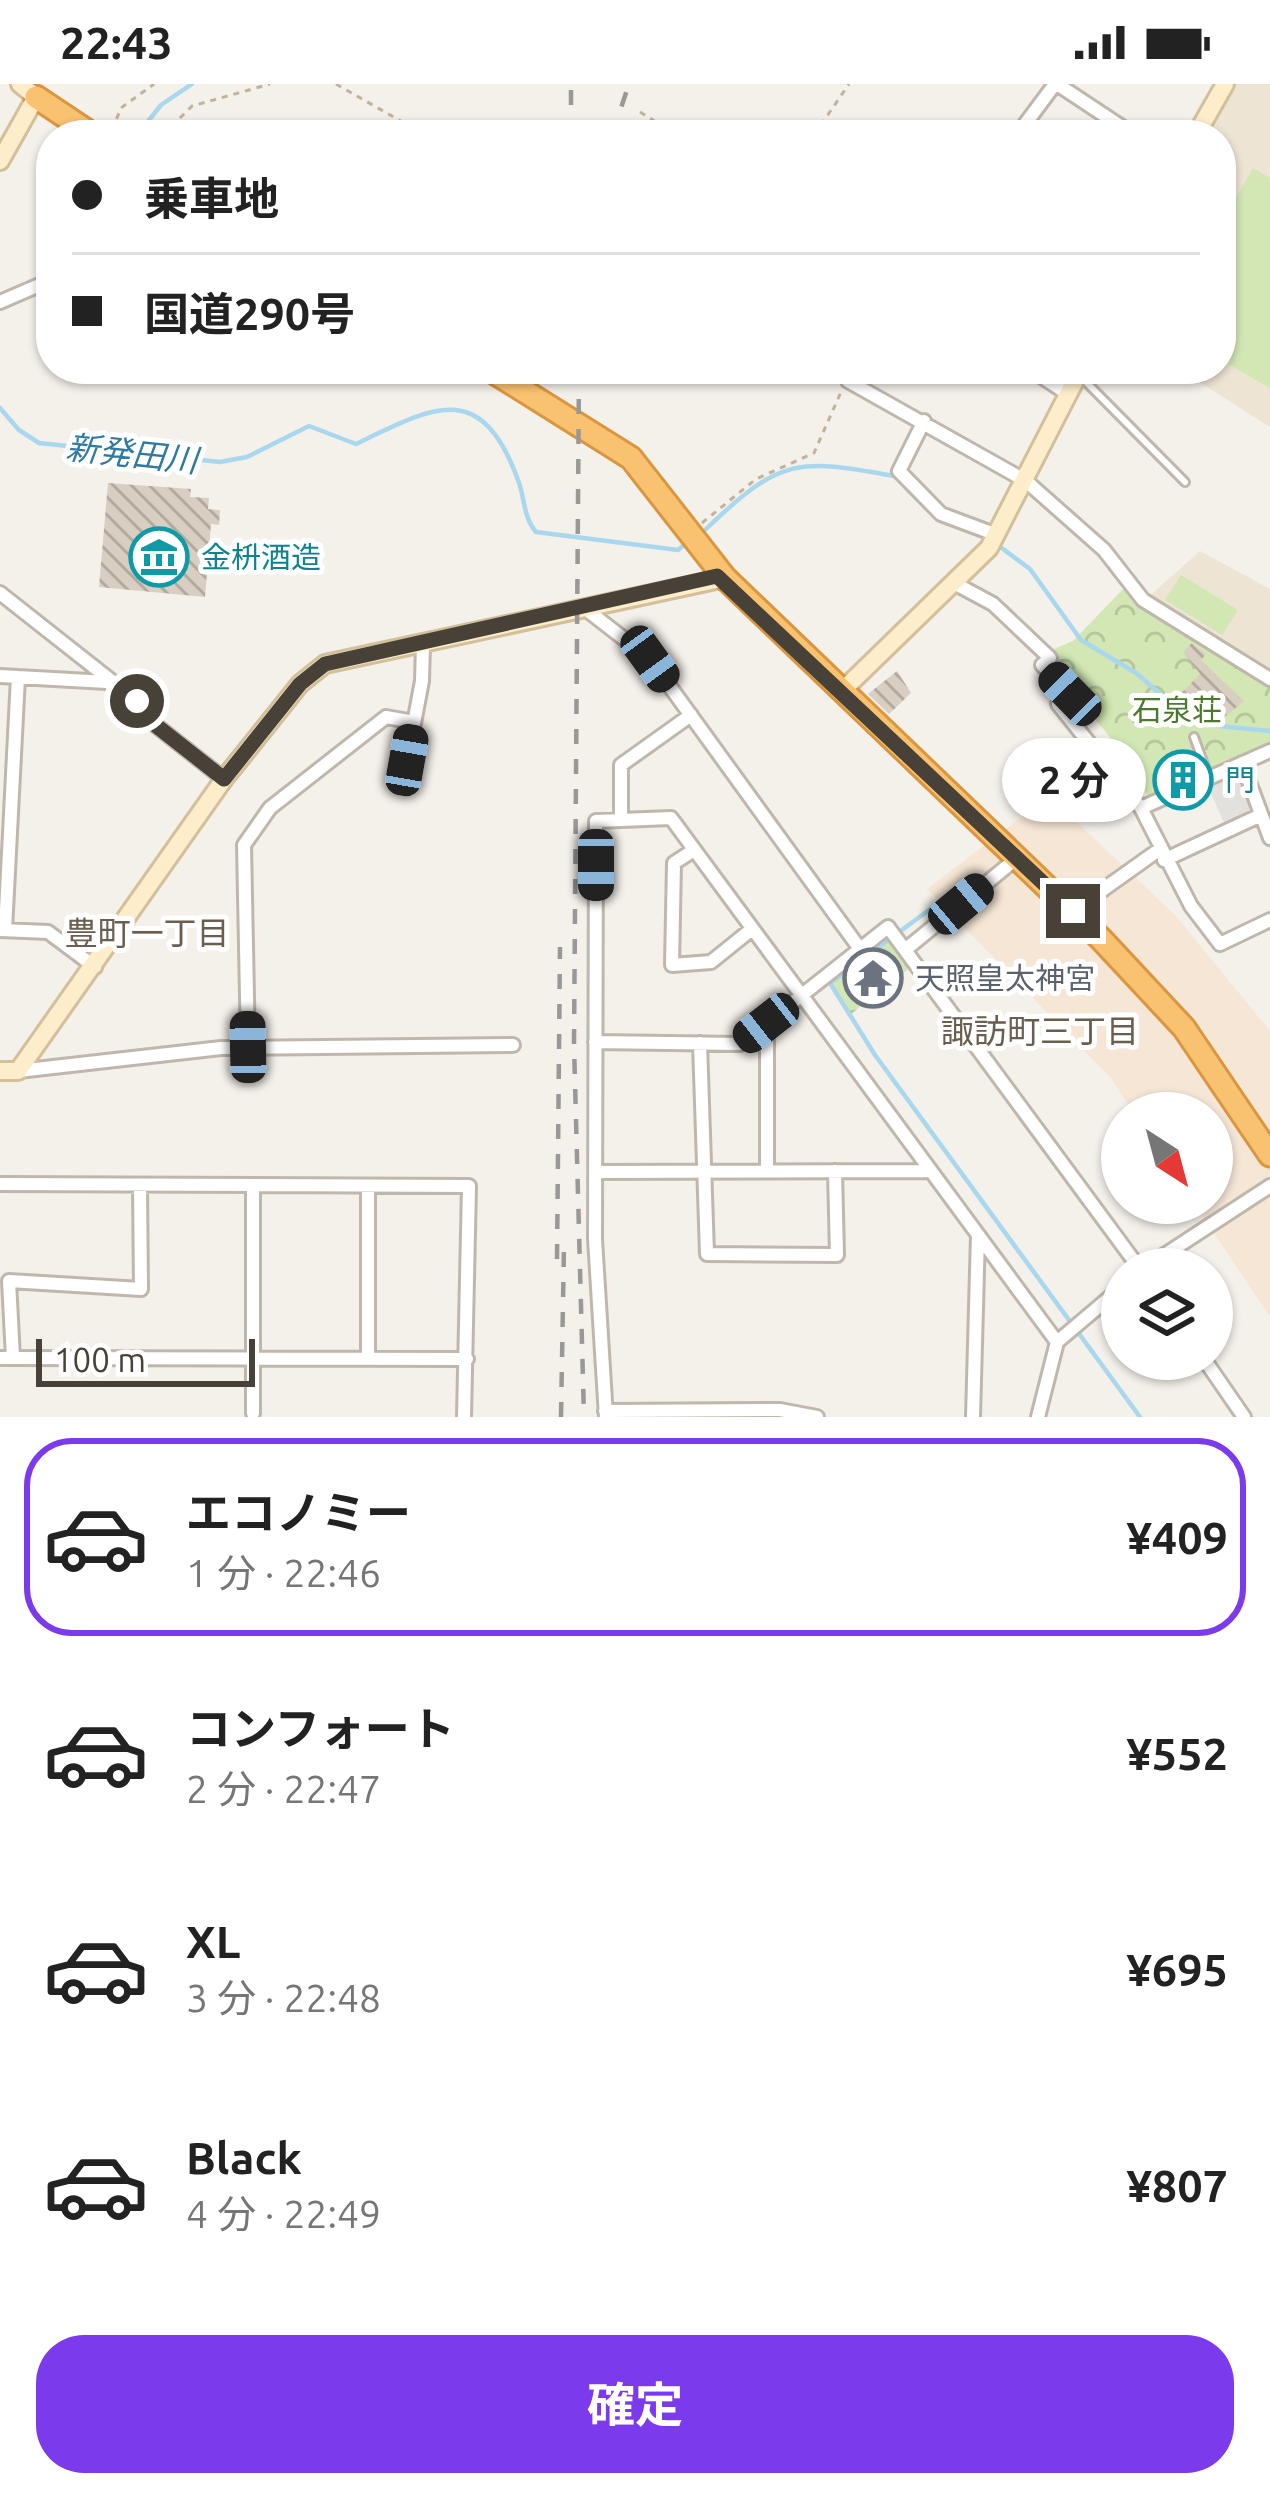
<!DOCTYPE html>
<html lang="ja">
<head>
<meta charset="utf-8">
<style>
  body { margin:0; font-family:Ubuntu,"Noto Sans JP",sans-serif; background:#f2f2f2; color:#222; height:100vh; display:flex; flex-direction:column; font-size:45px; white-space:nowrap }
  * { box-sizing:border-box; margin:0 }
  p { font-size:39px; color:#767676 }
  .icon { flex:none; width:66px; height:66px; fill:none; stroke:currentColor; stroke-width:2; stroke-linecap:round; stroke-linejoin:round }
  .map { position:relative; height:1333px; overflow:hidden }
  .panel { display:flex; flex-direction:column; background:#fff; flex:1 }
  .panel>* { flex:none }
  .top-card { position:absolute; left:36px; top:36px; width:1200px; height:264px; border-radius:48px; box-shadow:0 3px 9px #0004; display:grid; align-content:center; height:264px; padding:0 36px; background:#fff }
  .needle { width:78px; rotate:144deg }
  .controls { position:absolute; left:1101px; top:1008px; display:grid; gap:24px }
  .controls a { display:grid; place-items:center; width:132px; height:132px; border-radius:50%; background:#fff; box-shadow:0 3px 9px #0004; font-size:60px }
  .scale { position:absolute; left:36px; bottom:30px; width:219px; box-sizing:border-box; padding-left:12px; border:6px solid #484138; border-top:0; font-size:33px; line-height:42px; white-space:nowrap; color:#484138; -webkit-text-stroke:9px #fff; paint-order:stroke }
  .end { position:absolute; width:54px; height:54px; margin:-27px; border:15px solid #484138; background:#fff; box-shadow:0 0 0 6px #fff }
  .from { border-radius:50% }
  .bubble { position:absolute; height:84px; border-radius:42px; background:#fff; box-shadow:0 3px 9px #0004; font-size:39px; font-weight:700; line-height:84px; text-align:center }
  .car { position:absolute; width:36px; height:72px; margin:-36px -18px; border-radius:15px; box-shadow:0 0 9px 3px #0007; background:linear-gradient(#222 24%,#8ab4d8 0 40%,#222 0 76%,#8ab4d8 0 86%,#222 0) }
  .top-card b { display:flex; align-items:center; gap:42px; height:114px; font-size:45px }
  .top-card b+b { border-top:3px solid #e0e0e0 }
  .top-card i { width:30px; height:30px; background:#222 }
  ul { padding:21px 0 0; list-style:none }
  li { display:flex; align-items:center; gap:36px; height:198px; margin:0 24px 18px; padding:0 12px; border:6px solid transparent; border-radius:48px }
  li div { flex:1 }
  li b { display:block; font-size:45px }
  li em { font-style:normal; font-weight:700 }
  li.active { border-color:#7c3aed }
  li>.icon { width:108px; height:108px; stroke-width:1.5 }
  .primary-button { display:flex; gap:24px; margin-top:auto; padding:24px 36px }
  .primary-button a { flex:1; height:138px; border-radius:48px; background:#7c3aed; color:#fff; font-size:48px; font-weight:700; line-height:138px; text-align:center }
  .status { display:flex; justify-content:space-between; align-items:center; height:84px; padding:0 60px; background:#fff; direction:ltr }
  .status svg { height:33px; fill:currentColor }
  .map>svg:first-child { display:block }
  .commercial { fill:#f5e6d6 }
  .education { fill:#ede4d4 }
  .forest { fill:url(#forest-crowns) }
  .green { fill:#d3e7b4 }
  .parking { fill:#e3e1de }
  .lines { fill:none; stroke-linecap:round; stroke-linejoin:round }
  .stream { stroke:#a8d7ee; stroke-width:4.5 }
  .building { fill:url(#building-back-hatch) }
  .lane-casing { stroke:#c0b7ac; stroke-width:12 }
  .street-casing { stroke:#c0b7ac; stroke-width:18 }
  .secondary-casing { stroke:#d2c09a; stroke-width:22 }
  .highway-casing { stroke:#d9963f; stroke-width:27 }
  .path { stroke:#c1b29e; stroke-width:3; stroke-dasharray:6 6; stroke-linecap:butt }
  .lane { stroke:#fff; stroke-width:6 }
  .street { stroke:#fff; stroke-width:12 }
  .secondary { stroke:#fdedcb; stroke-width:16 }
  .highway { stroke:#f9c270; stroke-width:21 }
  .rail { stroke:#989898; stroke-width:4.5; stroke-dasharray:15 15; stroke-linecap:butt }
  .route { stroke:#484138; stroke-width:15 }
  .labels { text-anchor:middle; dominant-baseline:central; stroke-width:10; stroke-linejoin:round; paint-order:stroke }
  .culture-label { font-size:30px; fill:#0d838f; stroke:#fff; text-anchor:start }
  .park-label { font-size:30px; fill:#4e792c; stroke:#fff }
  .worship-label { font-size:30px; fill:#5b616d; stroke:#fff; text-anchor:start }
  .water-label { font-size:33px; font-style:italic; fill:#3079a1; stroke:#fff }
  .neighbourhood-label { font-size:33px; fill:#6a5e4f; stroke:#fff }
</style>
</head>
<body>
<div class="status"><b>22:43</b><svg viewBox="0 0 49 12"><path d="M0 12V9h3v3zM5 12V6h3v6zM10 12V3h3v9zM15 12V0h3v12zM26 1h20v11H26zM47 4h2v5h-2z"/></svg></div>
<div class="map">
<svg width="1270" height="1333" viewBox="0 0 1270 1333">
  <defs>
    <pattern id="forest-crowns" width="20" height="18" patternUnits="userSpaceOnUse" patternTransform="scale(3)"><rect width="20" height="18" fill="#d3e7b4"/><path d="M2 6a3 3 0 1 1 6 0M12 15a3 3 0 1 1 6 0" fill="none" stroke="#b7c79c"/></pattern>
    <pattern id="building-back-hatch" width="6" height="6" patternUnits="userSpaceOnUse" patternTransform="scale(3)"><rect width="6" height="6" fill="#d9cec2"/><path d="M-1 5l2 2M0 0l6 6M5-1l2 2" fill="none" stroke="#b2a99f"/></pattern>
  </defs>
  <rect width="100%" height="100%" fill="#f4f0ea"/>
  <!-- commercial -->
  <path class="commercial" d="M 1049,712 L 1175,831 L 1270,947 L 1270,1233 L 1194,1119 L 1212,1119 L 1212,1029 L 1134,1029 L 1110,993 L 927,805 Z"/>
  <!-- education -->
  <path class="education" d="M 1234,0 L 1270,0 L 1270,343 L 1179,285 L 1221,285 L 1221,51 L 1207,51 Z
    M 1200,467 L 1270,505 L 1270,594 L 1144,517 Z"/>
  <!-- forest -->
  <path class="forest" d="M 1127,501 L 1270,597 L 1270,662 L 1151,716 L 1106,648 L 1050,583 L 1054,565 L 1073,557 Z
    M 887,852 L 911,883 L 851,930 L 826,897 Z"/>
  <!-- green -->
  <path class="green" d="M 1253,84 L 1270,94 L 1270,304 L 1221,276 L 1221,140 Z
    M 1181,491 L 1238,526 L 1222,551 L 1165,516 Z"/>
  <!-- parking -->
  <path class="parking" d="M 1237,687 L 1256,730 L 1226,743 L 1207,701 Z"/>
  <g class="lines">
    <!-- stream -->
    <path class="stream" d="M 137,51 L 161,21 L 192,0
      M 0,324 L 19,346 L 39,359 L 220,378 L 247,373 L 309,342 L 356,360 C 433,323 481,294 518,396 C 525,414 523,433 536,448 L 678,466 L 685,460
      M 932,429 L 958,443
      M 706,445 C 780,374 797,374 894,392 L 903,399
      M 995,459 L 1030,485 L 1081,556 L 1136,589 L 1187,633 L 1199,640 L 1270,647
      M 933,823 L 830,899 L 875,971 L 1140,1333"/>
  </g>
  <!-- building -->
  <path class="building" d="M 108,399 L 191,405 L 190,413 L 209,414 L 208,425 L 220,426 L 219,441 L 211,440 L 205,513 L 99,503 Z
    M 1192,559 L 1206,570 L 1201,576 L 1244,617 L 1226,632 L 1204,606 L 1166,642 L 1157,634 L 1200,590 L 1183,568 Z
    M 897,587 L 911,609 L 889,630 L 868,610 Z"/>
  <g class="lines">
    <!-- lane casing -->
    <g class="lane-casing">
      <path id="lane" d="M 1082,294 L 1185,398
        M 1194,653 L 1209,694"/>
    </g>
    <!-- street casing -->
    <g class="street-casing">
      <path id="street" d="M 1057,0 L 1134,51
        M 980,45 L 989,51
        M 1017,51 L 1055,0
        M 0,218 L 51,196
        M 50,233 L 51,234
        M 1030,285 L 1068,310
        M 848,297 L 1026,397 L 1104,466 L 1143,516 L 1270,595
        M 924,337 L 899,387 L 941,430 L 997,451
        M 954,499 L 993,520 L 1050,574 L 1042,581 L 1070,610 L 1058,620 L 1141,724
        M 0,509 L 137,617 L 149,636 L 224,695
        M 583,523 L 650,575 L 860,865
        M 0,592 L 107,598
        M 1270,667 L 1141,724 L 1191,822 L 1220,860 L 1270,836
        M 407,676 L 422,597 L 423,561
        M 1242,679 L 1270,754
        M 621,736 L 621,681 L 691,631
        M 694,766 L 674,779 L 672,881 L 711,878 L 752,845
        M 1164,776 L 1261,731
        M 1073,827 L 1160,765
        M 1,846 L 48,848 L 95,883
        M 5,846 L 18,593
        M 905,866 L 1017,774
        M 767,939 L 767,1087
        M 595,958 L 740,960 L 888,843 L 1140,1185
        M 700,959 L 707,1170 L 837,1171 L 835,1087
        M 248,963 L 244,761 L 270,724 L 386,633 L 414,638
        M 18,987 L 221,964 L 513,961
        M 595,1088 L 930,1087
        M 0,1100 L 469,1102 L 464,1333
        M 253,1102 L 253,1329
        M 1143,1185 L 1270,1102
        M 1057,1258 L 1122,1203
        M 368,1273 L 368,1103
        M 0,1274 L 467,1275
        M 13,1274 L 9,1197 L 141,1205 L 140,1101
        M 1204,1275 L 1244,1333
        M 605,1327 L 780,1326 L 817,1333
        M 606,1333 L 595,1155 L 596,737 L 671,734 L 1057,1258 L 1038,1333
        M 973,1333 L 978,1151"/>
    </g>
    <!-- secondary casing -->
    <g class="secondary-casing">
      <path id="secondary" d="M 1196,51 L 1225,0
        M 0,77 L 36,13 L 20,0
        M 843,606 L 989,464 L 1081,285
        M 0,987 L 18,987 L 224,695 L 300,600 L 325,580 L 725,494"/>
    </g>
    <!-- highway casing -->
    <g class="highway-casing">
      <path id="highway" d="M 36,13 L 93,51
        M 489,285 L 631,374 L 725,494 L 1101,855 L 1184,944 L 1270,1071"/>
    </g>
    <!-- path -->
    <path class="path" d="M 336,0 L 425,51
      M 640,28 L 677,51
      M 112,46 L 121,24 L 154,0
      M 163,51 L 192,22 L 270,0
      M 814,51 L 849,0
      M 702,439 L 756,395 L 814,369 L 841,308"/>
    <!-- lane -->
    <use href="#lane" class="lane"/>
    <!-- street -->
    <use href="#street" class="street"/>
    <!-- secondary -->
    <use href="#secondary" class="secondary"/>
    <!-- highway -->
    <use href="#highway" class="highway"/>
    <!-- rail -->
    <path class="rail" d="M 571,51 L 571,0
      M 612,51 L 629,0
      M 579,285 L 574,961 L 584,1333
      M 557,1175 L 560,863
      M 561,1333 L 564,1161"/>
  </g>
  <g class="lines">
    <!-- route -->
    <path class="route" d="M 137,617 L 149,636 L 224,695 L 300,600 L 325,580 L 717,492 L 1073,827"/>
  </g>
  <!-- icons -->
  <defs>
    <g id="museum-ring" transform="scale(3)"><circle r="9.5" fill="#fff" stroke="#0f9aa8" stroke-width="1.5"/><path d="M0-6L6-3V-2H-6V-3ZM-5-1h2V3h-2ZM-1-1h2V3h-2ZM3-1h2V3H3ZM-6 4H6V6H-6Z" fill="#0f9aa8"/></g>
    <g id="building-ring" transform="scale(3)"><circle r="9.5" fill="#fff" stroke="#0f9aa8" stroke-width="1.5"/><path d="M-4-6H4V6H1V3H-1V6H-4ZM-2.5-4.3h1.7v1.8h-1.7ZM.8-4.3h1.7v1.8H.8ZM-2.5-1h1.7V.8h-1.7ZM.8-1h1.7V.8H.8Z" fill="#0f9aa8"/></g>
    <g id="temple-ring" transform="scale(3)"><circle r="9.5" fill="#fff" stroke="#6b7280" stroke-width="1.5"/><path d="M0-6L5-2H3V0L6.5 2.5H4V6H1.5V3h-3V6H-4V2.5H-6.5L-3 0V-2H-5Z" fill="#6b7280"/></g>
  </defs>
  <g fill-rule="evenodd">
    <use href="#museum-ring" x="159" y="473"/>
    <use href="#building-ring" x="1183" y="696"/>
    <use href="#temple-ring" x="873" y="894"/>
  </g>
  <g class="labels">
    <!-- culture labels -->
    <g class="culture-label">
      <text x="201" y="473">金枡酒造</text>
      <text x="1225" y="696">門</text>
    </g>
    <!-- park labels -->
    <g class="park-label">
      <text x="1177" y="626">石泉荘</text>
    </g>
    <!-- worship labels -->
    <g class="worship-label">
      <text x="915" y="894">天照皇太神宮</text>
    </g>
    <!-- water labels -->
    <g class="water-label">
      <text transform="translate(132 369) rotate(6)">新発田川</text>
    </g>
    <!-- neighbourhood labels -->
    <g class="neighbourhood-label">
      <text x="147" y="848">豊町一丁目</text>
      <text x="1040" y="946">諏訪町三丁目</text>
    </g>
  </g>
</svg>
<div class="controls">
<a><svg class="needle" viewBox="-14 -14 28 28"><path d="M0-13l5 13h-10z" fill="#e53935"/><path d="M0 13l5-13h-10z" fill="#767676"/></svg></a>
<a><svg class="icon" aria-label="layers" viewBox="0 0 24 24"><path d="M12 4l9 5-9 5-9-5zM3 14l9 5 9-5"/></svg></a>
</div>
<div class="scale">100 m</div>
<i class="end from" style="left:137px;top:617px"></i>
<i class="end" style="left:1073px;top:827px"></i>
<div class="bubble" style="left:1002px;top:654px;width:144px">2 分</div>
<i class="car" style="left:650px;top:575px;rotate:144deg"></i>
<i class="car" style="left:1070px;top:610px;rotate:316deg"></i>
<i class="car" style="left:407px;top:676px;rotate:10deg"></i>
<i class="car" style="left:596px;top:781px;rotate:180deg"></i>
<i class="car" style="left:961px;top:820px;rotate:50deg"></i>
<i class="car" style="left:766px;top:939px;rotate:232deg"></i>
<i class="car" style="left:248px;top:963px;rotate:359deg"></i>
<div class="top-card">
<b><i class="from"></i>乗車地</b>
<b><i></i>国道290号</b>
</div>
</div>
<section class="panel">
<ul>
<li class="active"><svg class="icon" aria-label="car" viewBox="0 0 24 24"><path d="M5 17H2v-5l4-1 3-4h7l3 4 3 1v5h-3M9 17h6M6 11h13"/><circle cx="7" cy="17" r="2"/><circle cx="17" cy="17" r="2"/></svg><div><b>エコノミー</b><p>1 分 · 22:46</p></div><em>¥409</em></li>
<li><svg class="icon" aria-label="car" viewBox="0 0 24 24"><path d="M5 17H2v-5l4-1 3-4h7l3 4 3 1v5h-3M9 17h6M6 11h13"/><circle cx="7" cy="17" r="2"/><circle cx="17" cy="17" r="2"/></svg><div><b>コンフォート</b><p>2 分 · 22:47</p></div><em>¥552</em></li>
<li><svg class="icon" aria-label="car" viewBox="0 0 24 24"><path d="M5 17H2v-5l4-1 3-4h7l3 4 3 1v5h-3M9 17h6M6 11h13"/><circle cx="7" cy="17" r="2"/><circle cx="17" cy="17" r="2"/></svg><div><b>XL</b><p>3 分 · 22:48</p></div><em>¥695</em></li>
<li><svg class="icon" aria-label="car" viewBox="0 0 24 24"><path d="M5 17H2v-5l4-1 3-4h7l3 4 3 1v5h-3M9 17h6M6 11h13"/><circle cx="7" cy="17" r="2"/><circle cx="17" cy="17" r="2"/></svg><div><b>Black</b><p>4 分 · 22:49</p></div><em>¥807</em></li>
</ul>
<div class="primary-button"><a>確定</a></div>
</section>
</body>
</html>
